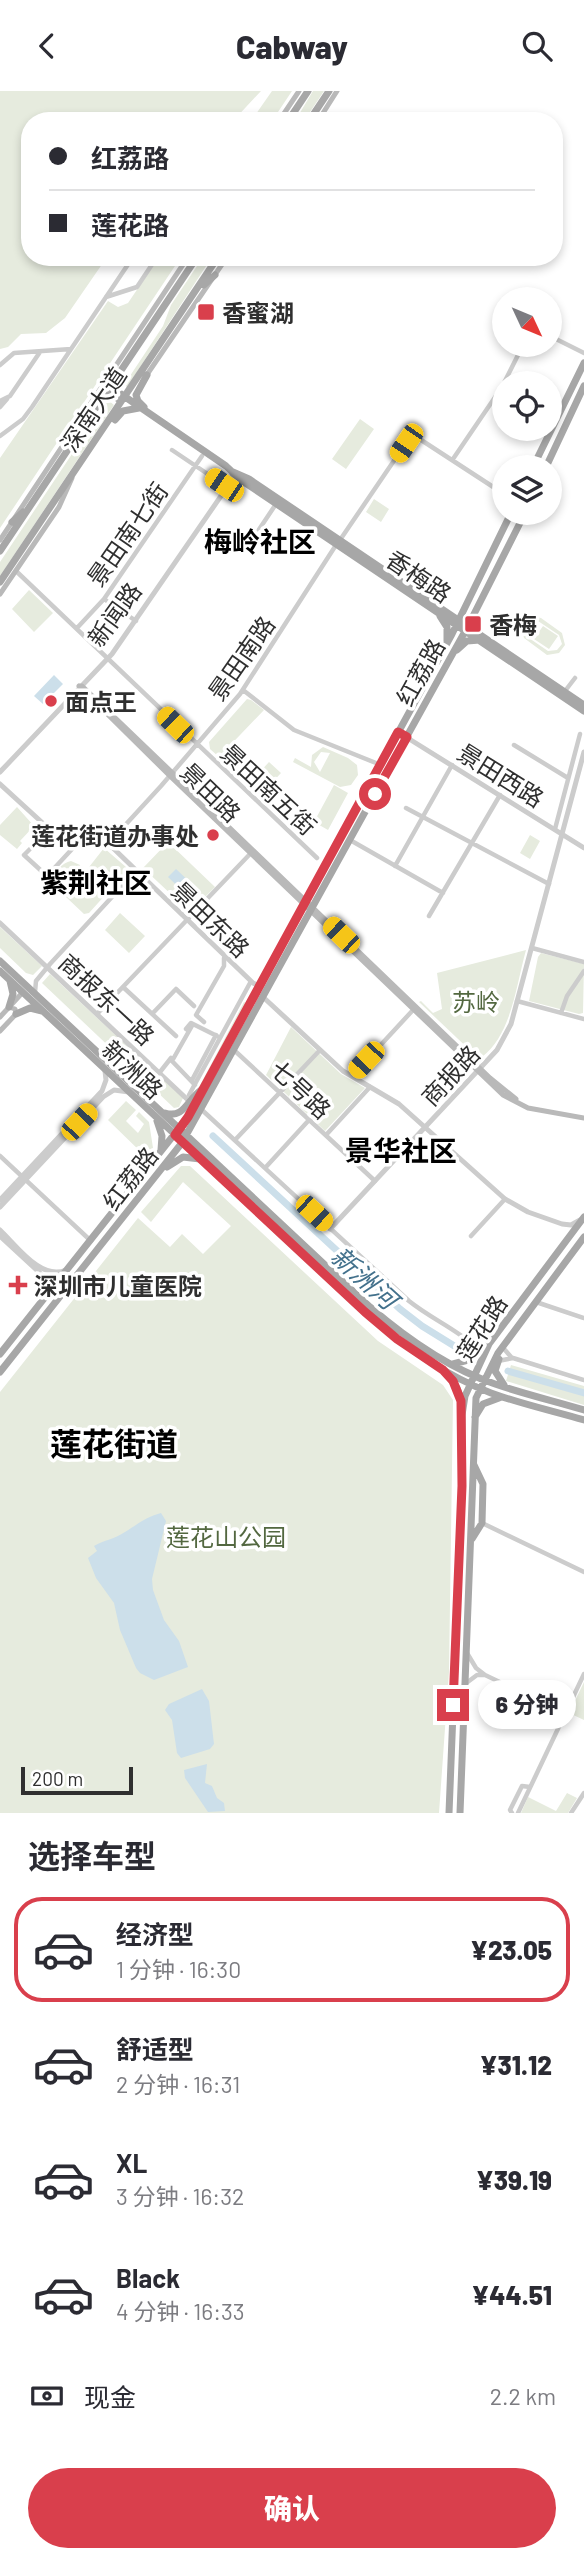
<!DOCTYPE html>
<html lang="zh">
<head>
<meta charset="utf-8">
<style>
  body { margin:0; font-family:Barlow,"Noto Sans SC",sans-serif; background:#f2f2f3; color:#2b2b33; height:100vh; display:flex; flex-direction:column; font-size:26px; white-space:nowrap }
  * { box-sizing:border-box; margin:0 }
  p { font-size:23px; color:#7c7c81 }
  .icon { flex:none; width:38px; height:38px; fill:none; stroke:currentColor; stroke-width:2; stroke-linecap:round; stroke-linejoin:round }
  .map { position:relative; height:1722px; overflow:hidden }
  .drawer { display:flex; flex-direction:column; background:#fff; flex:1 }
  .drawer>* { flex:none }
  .hud { position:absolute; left:21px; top:21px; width:542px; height:154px; border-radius:28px; box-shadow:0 4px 10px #0003; display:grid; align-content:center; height:154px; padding:0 28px; background:#fff }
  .needle { width:46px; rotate:134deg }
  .controls { position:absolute; left:492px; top:196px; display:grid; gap:14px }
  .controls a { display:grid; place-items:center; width:70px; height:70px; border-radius:50%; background:#fff; box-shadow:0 4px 10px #0003; font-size:35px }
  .scale { position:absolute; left:21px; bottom:18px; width:112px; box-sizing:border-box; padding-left:7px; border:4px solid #2f2f2f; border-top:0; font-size:19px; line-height:24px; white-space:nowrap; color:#2f2f2f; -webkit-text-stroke:5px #fff; paint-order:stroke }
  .end { position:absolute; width:32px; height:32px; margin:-16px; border:9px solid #d93f4c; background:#fff; box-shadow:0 0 0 4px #fff }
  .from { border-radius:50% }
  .bubble { position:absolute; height:49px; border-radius:24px; background:#fff; box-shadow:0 4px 10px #0003; font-size:23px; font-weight:800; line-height:49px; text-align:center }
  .car { position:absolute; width:21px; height:42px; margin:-21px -10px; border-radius:9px; box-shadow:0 0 5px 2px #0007; background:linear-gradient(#f5c518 24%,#345 0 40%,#f5c518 0 76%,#345 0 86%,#f5c518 0) }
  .hud b { display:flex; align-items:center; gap:24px; height:66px; font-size:26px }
  .hud b+b { border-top:2px solid #e1e1e2 }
  .hud i { width:18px; height:18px; background:#2b2b33 }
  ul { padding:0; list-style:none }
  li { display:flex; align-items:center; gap:21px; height:105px; margin:0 14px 10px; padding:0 14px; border:4px solid transparent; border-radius:28px }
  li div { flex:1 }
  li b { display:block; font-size:26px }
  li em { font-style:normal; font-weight:800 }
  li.active { border-color:#d93f4c }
  li>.icon { width:63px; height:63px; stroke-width:1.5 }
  h2 { padding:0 28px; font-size:32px; line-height:84px }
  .pay { display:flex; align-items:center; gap:18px; height:77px; padding:0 28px; font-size:26px }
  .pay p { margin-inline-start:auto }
  .button { display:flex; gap:14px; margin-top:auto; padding:14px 28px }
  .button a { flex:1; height:80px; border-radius:42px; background:#d93f4c; color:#fff; font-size:28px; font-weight:800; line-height:80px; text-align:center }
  header { display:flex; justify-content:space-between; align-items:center; height:91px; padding:0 28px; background:#fff; font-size:32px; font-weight:800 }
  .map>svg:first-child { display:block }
  .green { fill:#e6ebde; fill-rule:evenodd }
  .water { fill:#ccdfea }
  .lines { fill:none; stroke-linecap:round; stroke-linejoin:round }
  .river { stroke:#ccdfea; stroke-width:7 }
  .minor { stroke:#ccc; stroke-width:4.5 }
  .tertiary { stroke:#ccc; stroke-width:5 }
  .secondary { stroke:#b9b9b9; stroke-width:5 }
  .primary { stroke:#a7a7a7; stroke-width:7 }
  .route { stroke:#d93f4c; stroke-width:9 }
  .poi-dot { fill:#d93f4c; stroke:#fff; stroke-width:2.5 }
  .labels { text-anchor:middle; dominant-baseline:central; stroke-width:7; stroke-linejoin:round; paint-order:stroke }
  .poi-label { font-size:24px; font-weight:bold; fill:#2f2f2f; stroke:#fff; text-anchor:start }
  .street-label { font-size:24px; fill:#2f2f2f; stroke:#fff }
  .park-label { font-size:24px; fill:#536840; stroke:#fff }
  .water-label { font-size:26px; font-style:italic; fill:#43718c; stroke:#fff }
  .quarter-label { font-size:28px; font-weight:bold; fill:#000; stroke:#fff }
  .district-label { font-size:32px; font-weight:bold; fill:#000; stroke:#fff }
</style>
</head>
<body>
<header><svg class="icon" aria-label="back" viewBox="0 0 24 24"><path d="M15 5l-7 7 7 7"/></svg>Cabway<svg class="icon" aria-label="search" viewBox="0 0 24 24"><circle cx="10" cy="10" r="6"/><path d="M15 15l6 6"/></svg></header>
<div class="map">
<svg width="584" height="1722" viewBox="0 0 584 1722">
  <rect width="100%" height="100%" fill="#fff"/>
  <!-- green -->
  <path class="green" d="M 0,0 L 261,0 L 233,30 L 30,30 L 30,166 L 107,166 L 65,227 L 46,242 L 21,243 L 8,256 L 0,258 Z
    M 272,0 L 292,0 L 272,30 L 251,30 Z
    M 313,0 L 324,0 L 304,30 L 295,30 Z
    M 159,166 L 181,166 L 0,437 L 0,367 L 108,210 L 118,216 L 128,212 Z
    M 203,166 L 212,166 L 127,296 L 124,294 L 163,235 L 171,214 Z
    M 108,309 L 114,314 L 0,485 L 0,471 Z
    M 360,328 L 374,338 L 346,378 L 332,368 Z
    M 374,408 L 389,418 L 381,431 L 366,421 Z
    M 29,499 L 53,522 L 34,541 L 12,518 Z
    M 532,525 L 541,527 L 562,542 L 565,554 L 559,562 L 547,564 L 524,547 L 521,535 L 526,527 ZM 535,528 L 559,544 L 562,553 L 557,559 L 548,560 L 526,545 L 525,534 Z
    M 543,535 L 558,545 L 549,558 L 534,548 Z
    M 247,608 L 251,609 L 264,619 L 219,666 L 210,658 L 209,651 Z
    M 323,656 L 348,667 L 357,674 L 358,684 L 351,694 L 340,696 L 293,671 L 295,667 L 311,676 L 312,664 ZM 321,661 L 330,662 L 320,681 L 314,671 Z
    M 269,671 L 281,682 L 269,695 L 257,684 Z
    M 334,694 L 348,702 L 328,739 L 314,731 Z
    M 17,716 L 34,735 L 20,750 L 22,752 L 17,758 L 0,744 L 0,734 Z
    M 530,744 L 540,750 L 530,768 L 520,762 Z
    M 168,751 L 215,796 L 190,821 L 143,777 Z
    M 104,757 L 126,776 L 126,781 L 89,822 L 84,823 L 66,806 L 71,798 L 61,799 L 56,794 C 52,782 60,773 71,770 L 80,774 L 82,785 Z
    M 120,822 L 145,845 L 129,862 L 105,839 Z
    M 0,836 L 42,875 L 33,884 L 26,882 L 0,857 Z
    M 526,859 C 516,894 512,943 482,966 L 476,965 L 419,911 L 421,910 L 433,922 L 442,918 L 437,882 Z
    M 541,862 L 584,873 L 583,922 L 579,923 L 529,910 L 538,866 Z
    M 50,883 L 183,1007 L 179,1016 L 174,1017 L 42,892 Z
    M 244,911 L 248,913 L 206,991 L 198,998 Z
    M 291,936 L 341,983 L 365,997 L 325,1040 L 266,984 Z
    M 126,1010 L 136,1019 L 126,1030 L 138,1042 L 144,1033 L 136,1025 L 139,1021 L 149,1031 L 153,1057 L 146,1066 L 108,1029 Z
    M 181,1075 L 190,1075 L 378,1250 L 443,1294 L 453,1309 L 449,1581 L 439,1722 L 0,1722 L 0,1301 L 138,1127 L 170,1156 L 182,1143 L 203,1163 L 231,1135 L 183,1091 L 151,1131 L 141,1121 Z
    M 511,1274 L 584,1295 L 584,1314 L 506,1290 Z
    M 584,1591 L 584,1629 L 569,1622 Z
    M 567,1702 L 577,1707 L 568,1722 L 521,1722 L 528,1706 L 556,1720 Z"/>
  <!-- water -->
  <path class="water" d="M 54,584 L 63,593 L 43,613 L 34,605 Z
    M 176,778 L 197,798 L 189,806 L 168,786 Z
    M 161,1422 L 166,1430 L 152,1488 L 153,1499 L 164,1529 L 179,1550 L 188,1576 L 154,1589 L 140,1582 L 136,1577 L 120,1539 L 114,1512 L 96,1487 L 88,1467 L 97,1460 L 94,1455 C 104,1449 115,1448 125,1441 C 138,1433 146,1426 161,1422 Z
    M 202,1598 L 209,1610 L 214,1653 L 210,1658 L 181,1667 L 177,1662 L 172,1629 L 165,1619 L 169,1613 Z
    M 207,1673 L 205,1692 L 212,1695 L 217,1707 L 224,1712 L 225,1720 L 208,1721 L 185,1687 L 184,1679 Z"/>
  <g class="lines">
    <!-- river -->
    <path class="river" d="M 213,1045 L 400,1218 L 422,1235 L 464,1261
      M 508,1280 L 584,1302"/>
    <!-- minor -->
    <path class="minor" d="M 106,206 L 137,196 L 157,166
      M 550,245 L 584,262
      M 0,274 L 14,262 L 71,258
      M 504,292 L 523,254
      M 0,310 L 10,305 L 40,261
      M 0,316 L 7,308
      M 0,345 L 23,328 L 32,316 L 133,166
      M 172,359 L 227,396
      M 453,368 L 504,293
      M 340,449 L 406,352 L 415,345 L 504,403
      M 248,455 L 276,413
      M 16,480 L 317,767
      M 104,508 L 136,530
      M 77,537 L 104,508 L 202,365
      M 243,599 L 294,639 L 381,674
      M 565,600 L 575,587
      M 514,654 L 568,687
      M 406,717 L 549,793
      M 555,738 L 580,643
      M 45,743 L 68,749 L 68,752 L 73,757 L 47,785 L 24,764 Z
      M 350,749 L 443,802
      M 106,755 L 161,695 L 240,603 L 336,454
      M 395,775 L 452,674
      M 429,825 L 500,704
      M 532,857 L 584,871
      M 123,896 L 176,945
      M 35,901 L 36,890 L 50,873 L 136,780
      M 517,910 L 584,928
      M 561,922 L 567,905 L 584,880
      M 97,923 L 250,763
      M 152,923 L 176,898 L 194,915
      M 204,931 L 196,924 L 224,875 L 224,867
      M 193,933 L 172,970 L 195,994
      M 186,938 L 191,932 L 217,945
      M 234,959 L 375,1090
      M 160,981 L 171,967
      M 352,985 L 413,919
      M 192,989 L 216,944
      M 192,1006 L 189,1004 L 250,892
      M 202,1019 L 409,1210 C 430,1227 456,1238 476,1256 L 476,1260
      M 326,1044 L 370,996
      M 235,1049 L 320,959
      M 0,1065 L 91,1150
      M 265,1077 L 309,1029
      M 471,1145 L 505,1108
      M 536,1211 L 584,1227
      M 505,1259 L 512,1267
      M 498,1270 L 513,1267 L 584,1289
      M 482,1432 L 584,1481
      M 467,1562 L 476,1577 L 485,1584 L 565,1622
      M 465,1593 L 477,1584 L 484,1584
      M 512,1722 L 510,1719 L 522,1695 L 530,1696
      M 518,1722 L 584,1583
      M 571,1722 L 584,1702"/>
    <!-- tertiary -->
    <path class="tertiary" d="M 398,641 L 584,757
      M 0,681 L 112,563 L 232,389 L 232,381
      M 0,693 L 47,736 L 103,752 L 113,757 L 253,892 L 257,894 L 262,891
      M 0,832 L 189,1010
      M 263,906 L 343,980 L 399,1013 L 505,1108 L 528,1121 L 562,1133 L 571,1134 L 580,1129
      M 0,1109 L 102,1000 L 106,989 L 105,980
      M 0,1116 L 103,1006 L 114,999 L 129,1001
      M 330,1138 L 497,959 L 511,933 L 584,661
      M 0,1139 C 17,1155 41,1190 66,1179
      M 0,1145 L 41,1183 L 46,1191 L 46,1203"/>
    <!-- secondary -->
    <path class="secondary" d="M 279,30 L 299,0
      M 318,30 L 337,0
      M 146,285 L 227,166
      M 0,449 L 188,166
      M 0,503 L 59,416 L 72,387
      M 79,595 L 170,685 L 503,1004 L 528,1017 L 584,1027
      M 79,595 L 82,595 L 490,987 L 516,1008
      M 0,926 L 23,901
      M 0,940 L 16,923 L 15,918 L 9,916"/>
    <!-- primary -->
    <path class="primary" d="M 288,30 L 308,0
      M 309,30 L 329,0
      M 204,194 L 215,184
      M 114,291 L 114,296 L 118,301 L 226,375 L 241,389 L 584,620
      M 106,303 L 111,303 L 120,309
      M 144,316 L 138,310 L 136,304 L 147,284
      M 115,329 L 123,320 L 139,317
      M 533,376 L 584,272
      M 546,376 L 584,295
      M 233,381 L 249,388 L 584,614
      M 12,431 L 23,421
      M 0,460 L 197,166
      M 0,491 L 218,166
      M 440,525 L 447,536 L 447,550
      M 457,559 L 467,550 L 480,549
      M 0,870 L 370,1216 C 407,1248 448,1277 495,1293 C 524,1303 554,1310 584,1319
      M 0,880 L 365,1221 C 402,1254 444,1284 491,1302 C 521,1313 553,1320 584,1329
      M 9,916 L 13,903 L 10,890
      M 16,923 L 30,917 L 42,920
      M 165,1022 C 184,1028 187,1009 201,999
      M 157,1030 L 162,1045 L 161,1059
      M 184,1048 L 468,535 L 525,422
      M 167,1076 L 183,1066 L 200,1068
      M 0,1263 L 188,1026 L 452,543 L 511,422
      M 499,1268 L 495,1280 L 504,1294
      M 453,1273 L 468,1269 L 498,1234
      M 0,1281 L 185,1048
      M 446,1282 L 457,1297 L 462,1311
      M 475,1326 L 483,1313 L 499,1307
      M 472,1448 L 482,1432 L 483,1393 L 474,1374
      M 449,1722 L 462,1395 L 462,1324 L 465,1305 L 489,1253 L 584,1126
      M 460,1722 L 476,1307 L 498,1262 L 584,1146"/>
  </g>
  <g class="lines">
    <!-- route -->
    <path class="route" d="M 375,703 L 407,646 L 398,641 L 188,1026 L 175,1044 L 365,1221 L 397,1248 L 443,1279 L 453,1290 L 461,1310 L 462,1395 L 453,1614"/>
  </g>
  <!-- markers -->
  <g class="poi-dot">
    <rect x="197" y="212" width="18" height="18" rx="3.5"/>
    <rect x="464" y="524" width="18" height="18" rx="3.5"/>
    <circle cx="51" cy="610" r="7"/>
    <circle cx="213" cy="744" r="7"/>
    <path d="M14.5 1183.5h7v7h7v7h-7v7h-7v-7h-7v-7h7z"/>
  </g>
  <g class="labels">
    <!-- poi labels -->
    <g class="poi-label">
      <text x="222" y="221">香蜜湖</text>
      <text x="489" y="533">香梅</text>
      <text x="65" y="610">面点王</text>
      <text x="199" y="744" text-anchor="end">莲花街道办事处</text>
      <text x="34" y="1194">深圳市儿童医院</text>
    </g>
    <!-- street labels -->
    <g class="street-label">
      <text transform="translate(93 318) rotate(-56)">深南大道</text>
      <text transform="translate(127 443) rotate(-55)">景田南七街</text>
      <text transform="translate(419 485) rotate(34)">香梅路</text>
      <text transform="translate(114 523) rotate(-54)">新闻路</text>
      <text transform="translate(241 567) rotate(-55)">景田南路</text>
      <text transform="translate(420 581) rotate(-61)">红荔路</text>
      <text transform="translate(501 684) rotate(32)">景田西路</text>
      <text transform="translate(269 698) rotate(43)">景田南五街</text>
      <text transform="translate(211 701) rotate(44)">景田路</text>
      <text transform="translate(211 828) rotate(44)">景田东路</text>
      <text transform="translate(107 908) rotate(43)">商报东一路</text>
      <text transform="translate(133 978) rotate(43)">新洲路</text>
      <text transform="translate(450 984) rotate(-47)">商报路</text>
      <text transform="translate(301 998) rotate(43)">七号路</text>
      <text transform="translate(130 1087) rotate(-52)">红荔路</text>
      <text transform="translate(481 1237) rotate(-58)">莲花路</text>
    </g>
    <!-- park labels -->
    <g class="park-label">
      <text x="476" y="910">苏岭</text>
      <text x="226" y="1445">莲花山公园</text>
    </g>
    <!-- water labels -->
    <g class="water-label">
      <text transform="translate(365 1186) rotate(42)">新洲河</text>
    </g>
    <!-- quarter labels -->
    <g class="quarter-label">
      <text x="260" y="450">梅岭社区</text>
      <text x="96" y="791">紫荆社区</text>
      <text x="401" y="1059">景华社区</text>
    </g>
    <!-- district labels -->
    <g class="district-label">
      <text x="114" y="1352">莲花街道</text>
    </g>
  </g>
</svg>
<div class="controls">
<a><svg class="needle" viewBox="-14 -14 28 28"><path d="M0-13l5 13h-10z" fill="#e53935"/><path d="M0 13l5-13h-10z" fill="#7c7c81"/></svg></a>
<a><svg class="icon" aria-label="locate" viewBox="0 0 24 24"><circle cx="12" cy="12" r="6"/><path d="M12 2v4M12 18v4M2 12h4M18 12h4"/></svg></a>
<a><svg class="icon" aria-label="layers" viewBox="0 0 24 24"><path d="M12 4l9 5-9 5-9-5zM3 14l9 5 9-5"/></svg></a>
</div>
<div class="scale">200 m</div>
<i class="end from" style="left:375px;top:703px"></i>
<i class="end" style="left:453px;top:1614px"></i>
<div class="bubble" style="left:478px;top:1589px;width:98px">6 分钟</div>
<i class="car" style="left:406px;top:352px;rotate:214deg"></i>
<i class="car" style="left:224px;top:394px;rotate:304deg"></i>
<i class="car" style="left:175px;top:634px;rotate:314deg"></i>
<i class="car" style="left:341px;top:844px;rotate:314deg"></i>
<i class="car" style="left:366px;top:969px;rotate:223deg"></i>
<i class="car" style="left:79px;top:1031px;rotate:43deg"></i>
<i class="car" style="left:314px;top:1122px;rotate:133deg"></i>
<div class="hud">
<b><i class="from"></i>红荔路</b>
<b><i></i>莲花路</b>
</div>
</div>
<section class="drawer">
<h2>选择车型</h2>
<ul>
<li class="active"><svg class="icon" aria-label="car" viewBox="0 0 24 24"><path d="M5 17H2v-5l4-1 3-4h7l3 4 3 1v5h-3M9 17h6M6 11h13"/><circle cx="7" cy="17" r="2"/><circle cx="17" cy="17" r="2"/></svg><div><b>经济型</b><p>1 分钟 · 16:30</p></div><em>¥23.05</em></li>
<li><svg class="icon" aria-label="car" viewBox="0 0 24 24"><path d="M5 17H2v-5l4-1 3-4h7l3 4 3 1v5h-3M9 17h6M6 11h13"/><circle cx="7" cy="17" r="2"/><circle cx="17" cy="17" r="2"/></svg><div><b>舒适型</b><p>2 分钟 · 16:31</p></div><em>¥31.12</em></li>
<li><svg class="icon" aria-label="car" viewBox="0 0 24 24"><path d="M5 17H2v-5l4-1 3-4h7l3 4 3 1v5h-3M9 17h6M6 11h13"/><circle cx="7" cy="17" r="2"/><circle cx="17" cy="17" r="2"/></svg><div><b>XL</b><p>3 分钟 · 16:32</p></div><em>¥39.19</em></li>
<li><svg class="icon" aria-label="car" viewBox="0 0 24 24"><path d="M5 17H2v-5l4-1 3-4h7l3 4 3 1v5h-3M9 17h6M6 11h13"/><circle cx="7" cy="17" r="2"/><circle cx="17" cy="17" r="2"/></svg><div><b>Black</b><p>4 分钟 · 16:33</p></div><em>¥44.51</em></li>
</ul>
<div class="pay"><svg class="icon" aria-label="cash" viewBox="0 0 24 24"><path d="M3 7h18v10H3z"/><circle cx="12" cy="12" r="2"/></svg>现金<p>2.2 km</p></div>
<div class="button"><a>确认</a></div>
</section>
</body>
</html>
